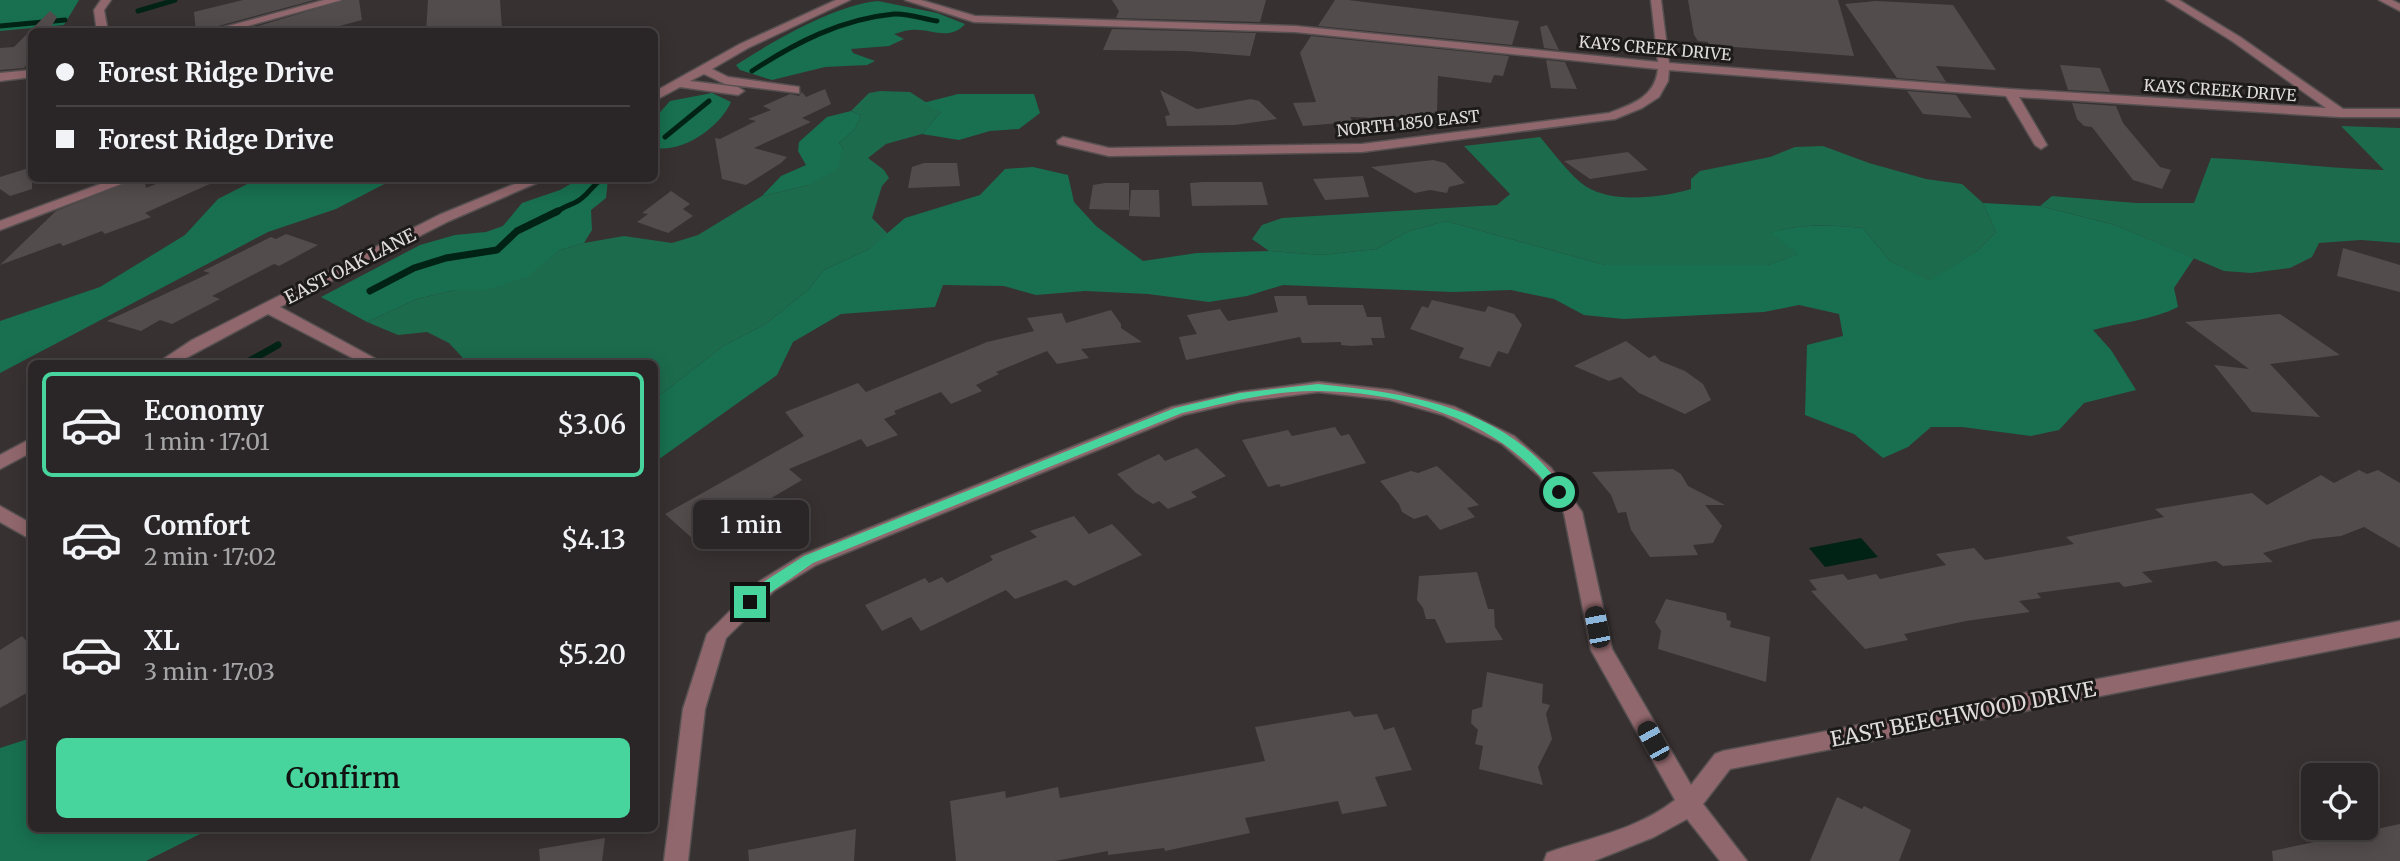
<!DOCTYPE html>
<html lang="en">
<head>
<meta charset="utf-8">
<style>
  body { margin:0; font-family:Merriweather,serif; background:#363132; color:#f1f3f6; height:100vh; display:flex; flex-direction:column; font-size:26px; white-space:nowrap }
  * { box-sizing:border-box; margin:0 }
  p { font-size:23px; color:#a5a5a7 }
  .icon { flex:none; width:38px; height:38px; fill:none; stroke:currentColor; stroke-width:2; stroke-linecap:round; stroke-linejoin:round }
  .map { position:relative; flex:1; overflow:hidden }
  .details { position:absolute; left:28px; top:360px; width:630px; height:472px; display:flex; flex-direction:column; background:#2a2526; border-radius:10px; box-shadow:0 4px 18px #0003,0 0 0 2px #464243 }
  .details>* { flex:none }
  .top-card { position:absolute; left:28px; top:28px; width:630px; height:154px; border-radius:10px; box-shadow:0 4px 18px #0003,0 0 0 2px #464243; display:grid; align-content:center; height:154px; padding:0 28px; background:#2a2526 }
  .fabs { position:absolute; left:2301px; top:763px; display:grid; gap:14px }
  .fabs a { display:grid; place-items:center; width:77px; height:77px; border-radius:10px; background:#2a2526; box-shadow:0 4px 18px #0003,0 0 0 2px #464243; font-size:35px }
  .end { position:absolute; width:32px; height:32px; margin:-16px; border:9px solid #48d49d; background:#111; box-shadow:0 0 0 4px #111 }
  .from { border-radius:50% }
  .bubble { position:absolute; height:49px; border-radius:10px; background:#2a2526; box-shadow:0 4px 18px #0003,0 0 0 2px #464243; font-size:23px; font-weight:600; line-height:49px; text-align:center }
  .car { position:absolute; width:21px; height:42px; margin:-21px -10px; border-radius:9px; box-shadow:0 0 5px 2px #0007; background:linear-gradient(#222 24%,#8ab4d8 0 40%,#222 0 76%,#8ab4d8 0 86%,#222 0) }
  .top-card b { display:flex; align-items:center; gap:24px; height:66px; font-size:26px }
  .top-card b+b { border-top:2px solid #464243 }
  .top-card i { width:18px; height:18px; background:#f1f3f6 }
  ul { padding:12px 0 0; list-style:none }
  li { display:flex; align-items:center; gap:21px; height:105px; margin:0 14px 10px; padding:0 14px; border:4px solid transparent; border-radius:10px }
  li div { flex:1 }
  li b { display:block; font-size:26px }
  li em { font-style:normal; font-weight:600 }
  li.current { border-color:#48d49d }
  li>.icon { width:63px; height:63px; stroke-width:1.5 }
  .primary-button { display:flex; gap:14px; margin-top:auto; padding:14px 28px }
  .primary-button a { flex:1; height:80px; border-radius:10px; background:#48d49d; color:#111; font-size:28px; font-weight:600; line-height:80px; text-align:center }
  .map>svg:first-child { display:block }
  .green { fill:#1c6b4d }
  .forest { fill:#187050 }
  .water { fill:#012316 }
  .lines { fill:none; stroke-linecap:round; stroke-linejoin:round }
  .stream-far1 { stroke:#012316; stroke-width:5 }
  .stream { stroke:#012316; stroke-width:7 }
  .building { fill:#534c4c }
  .minor-casing { stroke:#565051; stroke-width:3 }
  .minor { fill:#90676c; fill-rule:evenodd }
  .route { fill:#48d49d }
  .labels { text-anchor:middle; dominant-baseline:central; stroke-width:6; stroke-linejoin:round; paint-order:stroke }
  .far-street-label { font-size:16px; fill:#e1dcdc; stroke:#1d1a1a }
  .street-label { font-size:18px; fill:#e1dcdc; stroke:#1d1a1a }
  .near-street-label { font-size:21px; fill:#e1dcdc; stroke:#1d1a1a }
</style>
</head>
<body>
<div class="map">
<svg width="2400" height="861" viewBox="0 0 2400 861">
  <rect width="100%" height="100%" fill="#383132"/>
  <!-- green -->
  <path class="green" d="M 880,91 L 910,92 L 941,112 L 922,134 L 886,144 L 868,158 L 884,170 L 889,178 L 882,186 L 872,218 L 888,234 L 869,249 L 824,270 L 807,291 L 764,325 L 723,346 L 655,399 L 654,364 L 463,364 L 462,357 L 449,343 L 427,332 L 398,335 L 367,322 L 417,299 L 455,290 L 487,290 L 545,261 L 560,250 L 584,243 L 624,236 L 672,243 L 698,235 L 762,196 L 809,185 L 837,160 L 843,148 L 839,143 L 855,129 L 861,115 L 851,111 L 869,93 Z
    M 2341,126 L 2400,128 L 2400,243 L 2361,240 L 2319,243 L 2312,257 L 2290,268 L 2251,273 L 2224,271 L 2115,225 L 2040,206 L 2052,196 L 2136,203 L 2194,203 L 2211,158 C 2269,160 2326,169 2384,170 Z
    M 1540,137 C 1553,152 1565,169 1580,182 C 1606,205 1660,198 1691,189 L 1691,179 L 1700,171 L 1770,157 L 1795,147 L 1823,146 L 1869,163 L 1926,179 L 1962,184 L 1983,203 L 1996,232 L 1977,251 L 1929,282 L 1890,261 L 1863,228 C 1830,225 1803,223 1771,233 L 1800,254 L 1768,265 L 1605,265 L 1446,221 L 1409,231 L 1376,249 L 1322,255 L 1269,251 L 1252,239 L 1262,225 L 1282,218 L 1497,205 L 1510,194 L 1464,146 Z"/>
  <!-- forest -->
  <path class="forest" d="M 0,0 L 79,0 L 64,25 L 0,31 Z
    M 878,1 L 937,13 L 965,24 C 949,42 931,28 911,30 C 905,30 899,33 894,34 L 904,39 L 889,46 L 851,49 L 853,53 L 875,61 L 867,65 L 825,67 L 772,80 L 740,70 L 736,65 C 773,41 835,5 878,1 Z
    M 712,93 L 731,102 C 720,127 683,153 655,148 L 655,118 L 670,101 Z
    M 958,94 L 1034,94 L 1040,113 L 1019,129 L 990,131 L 959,140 L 922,134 L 941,112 L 923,103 Z
    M 851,111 L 861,115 L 855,129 L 839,143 L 843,148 L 837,169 L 809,185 L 762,196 L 781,176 L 806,165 L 798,151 L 799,142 L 827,117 Z
    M 1033,167 L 1068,175 L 1074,202 L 1096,226 L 1143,261 L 1197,253 L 1269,251 L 1322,255 L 1376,249 L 1409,231 L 1446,221 L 1605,265 L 1768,265 L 1799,254 L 1770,233 C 1802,223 1830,225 1863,228 L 1890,261 L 1929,281 L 1977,251 L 1996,232 L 1983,203 L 2040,206 L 2115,225 L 2194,258 L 2174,288 L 2178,307 C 2152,320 2122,322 2093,330 L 2111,350 L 2136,390 L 2084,403 L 2059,430 L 2031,436 L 1962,427 L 1931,427 L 1908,447 L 1883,458 L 1854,434 L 1805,415 L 1807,345 L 1843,336 L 1839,314 L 1799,305 L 1764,312 L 1623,319 L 1584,315 L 1554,299 L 1511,290 L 1453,292 L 1283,285 L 1247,296 L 1209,302 L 1148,294 L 1085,291 L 1036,295 L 1004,286 L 943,285 L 935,307 L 841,314 L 793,342 L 777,375 L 655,462 L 655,399 L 723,346 L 764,325 L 807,291 L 824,270 L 869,249 L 905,218 L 980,195 L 1005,169 Z
    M 257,179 L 394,179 L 336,209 L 268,232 L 0,373 L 0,321 L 100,287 L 185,235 L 218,199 Z
    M 579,179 L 608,179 L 606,198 L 591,210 L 592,230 L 584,243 L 560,250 L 528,276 L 487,290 L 455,290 L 417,299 L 367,322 L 321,297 L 420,245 L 455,235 L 486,232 L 503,226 L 522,203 L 560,190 Z
    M 31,738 L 32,830 L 208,830 L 146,861 L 0,861 L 0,748 Z"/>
  <!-- water -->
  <path class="water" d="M 1861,538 L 1878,557 L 1825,567 L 1809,548 Z"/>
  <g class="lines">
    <!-- stream-far1 -->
    <path class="stream-far1" d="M 138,11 L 175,0
      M 0,26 L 65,20
      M 752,71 C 795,43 841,19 894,14 C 908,13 923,19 937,21
      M 665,137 L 709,101
      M 556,213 C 564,205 575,205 582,198 C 591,191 593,184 604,178"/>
    <!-- stream -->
    <path class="stream" d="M 370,291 L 414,268 L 446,258 L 497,250 L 517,231 L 558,211
      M 244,364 L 278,345"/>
  </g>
  <!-- building -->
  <path class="building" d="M 243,0 L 314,0 L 196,32 L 194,12 Z
    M 345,0 L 359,0 L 362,20 L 317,32 L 238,32 Z
    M 428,0 L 500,0 L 502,29 L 426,32 Z
    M 1112,0 L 1266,0 L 1260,22 L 1116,18 L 1119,11 Z
    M 1335,0 L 1348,0 L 1519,21 L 1512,45 L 1318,26 Z
    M 1688,0 L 1838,0 L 1854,56 L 1708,45 L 1708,42 L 1698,41 L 1694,35 Z
    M 1876,1 L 1953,5 L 1996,70 L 1936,66 L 1946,82 L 1897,78 L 1845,4 Z
    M 50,11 L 57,17 L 48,32 L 32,32 L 32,57 L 24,68 L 0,70 L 0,48 L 14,47 Z
    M 1547,25 L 1559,50 L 1544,48 L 1540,27 Z
    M 1112,29 L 1256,33 L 1250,56 L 1186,51 L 1103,50 Z
    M 1311,36 L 1509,56 L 1503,76 L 1494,75 L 1491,83 L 1438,76 L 1437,113 L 1423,113 L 1423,116 L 1408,116 L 1408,119 L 1350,117 L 1353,122 L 1303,126 L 1293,103 L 1316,102 L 1300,53 Z
    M 1546,60 L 1565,62 L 1577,89 L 1551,88 Z
    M 2060,65 L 2100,68 L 2110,92 L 2068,90 Z
    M 825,89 L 831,104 L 802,118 L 811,122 L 754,148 L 787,157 L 781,163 L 746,185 L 722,179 L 715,138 L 720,139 L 756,121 L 748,119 L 771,110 L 763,106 L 790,94 L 799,96 L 802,92 L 806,97 Z
    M 1160,90 L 1197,109 L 1251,99 L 1259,101 L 1277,119 L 1235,125 L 1167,126 L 1165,116 L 1170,115 Z
    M 1907,91 L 1956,95 L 1972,118 L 1923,114 Z
    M 2072,103 L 2116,106 L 2123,123 L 2160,167 L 2171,170 L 2162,189 L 2133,180 L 2092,127 L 2084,126 L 2077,119 Z
    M 1628,152 L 1648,170 L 1590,179 L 1564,161 Z
    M 1433,160 L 1445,163 L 1465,183 L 1449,187 L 1447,193 L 1430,190 L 1415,193 L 1371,167 Z
    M 924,163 L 957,163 L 960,186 L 908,188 L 912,167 Z
    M 32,167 L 32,189 L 10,196 L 0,189 L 0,177 Z
    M 1363,176 L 1369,197 L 1325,200 L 1313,179 Z
    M 139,178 L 144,178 L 146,188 L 171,178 L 223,178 L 145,213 L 151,217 L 105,234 L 102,231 L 63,246 L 60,243 L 0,265 L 56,211 Z
    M 1203,182 L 1262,182 L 1268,205 L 1192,206 L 1190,183 Z
    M 1105,183 L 1129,183 L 1129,210 L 1089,209 L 1093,185 Z
    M 1131,190 L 1159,190 L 1160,217 L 1129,216 Z
    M 671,191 L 690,204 L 683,209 L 693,216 L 668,233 L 637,222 L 648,214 L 642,213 Z
    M 286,234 L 318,245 L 279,266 L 274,264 L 212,296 L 220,299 L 172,324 L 160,320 L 141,331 L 107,321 L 210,273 L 203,271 L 271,237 L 276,239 Z
    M 2343,248 L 2400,265 L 2400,292 L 2337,276 Z
    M 1274,296 L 1306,296 L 1308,305 L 1363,305 L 1367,317 L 1381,317 L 1385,338 L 1371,338 L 1373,345 L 1351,346 L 1341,345 L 1341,342 L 1302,343 L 1300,337 L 1186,360 L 1179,337 L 1197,334 L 1187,315 L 1220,309 L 1228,321 L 1278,312 Z
    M 1432,300 L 1485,312 L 1488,306 L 1514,314 L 1522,325 L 1508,354 L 1498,351 L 1490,367 L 1459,358 L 1464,348 L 1410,329 L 1422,306 L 1428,308 Z
    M 1111,310 L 1121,324 L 1121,328 L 1142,342 L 1081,349 L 1089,358 L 1057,364 L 1047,351 L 996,372 L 999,374 L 976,385 L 982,391 L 951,404 L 941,392 L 894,411 L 896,414 L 884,419 L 898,435 L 867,447 L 861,439 L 789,469 L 802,480 L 739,517 L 744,521 L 701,546 L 665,514 L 804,436 L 785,412 L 858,383 L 866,392 L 987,342 L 1034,331 L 1027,318 L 1062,313 L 1066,323 Z
    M 2280,314 L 2340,355 L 2270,364 L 2320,417 L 2252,412 L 2214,365 L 2249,369 L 2185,322 Z
    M 1626,341 L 1649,358 L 1655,355 L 1660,361 L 1685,371 L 1703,384 L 1711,400 L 1685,414 L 1639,393 L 1621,377 L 1609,381 L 1574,366 Z
    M 1335,427 L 1341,436 L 1349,434 L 1366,463 L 1281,487 L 1279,484 L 1268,487 L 1242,440 L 1288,430 L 1292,436 Z
    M 1197,448 L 1226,476 L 1191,492 L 1197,497 L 1168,509 L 1159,501 L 1153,504 L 1136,493 L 1117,474 L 1159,454 L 1165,461 Z
    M 1437,466 L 1479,505 L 1467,508 L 1475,517 L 1440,530 L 1427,515 L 1414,519 L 1402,512 L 1399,504 L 1380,481 L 1411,471 L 1418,473 Z
    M 1673,469 L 1681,474 L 1688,486 L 1725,505 L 1705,505 L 1722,526 L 1713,543 L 1693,545 L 1698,555 L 1650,557 L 1631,530 L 1626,512 L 1618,513 L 1611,495 L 1592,472 Z
    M 2359,470 L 2367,474 L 2378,470 L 2400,483 L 2400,548 L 2364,527 L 2341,536 L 2313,539 L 2263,553 L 2273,562 L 2223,566 L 2216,561 L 2142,572 L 2153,582 L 2124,587 L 2119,582 L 2037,593 L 2041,598 L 2019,601 L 2030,612 L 1966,621 L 1904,634 L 1908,640 L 1865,649 L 1811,591 L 1817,590 L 1809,580 L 1843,574 L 1848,580 L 1876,574 L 1880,579 L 1946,565 L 1936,554 L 1974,548 L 1985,560 L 2074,544 L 2066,537 L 2164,517 L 2155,509 L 2252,493 L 2267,505 L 2321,475 L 2334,483 Z
    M 1074,516 L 1089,534 L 1112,524 L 1142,555 L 1074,586 L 1066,580 L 1015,599 L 1006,590 L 921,631 L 911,617 L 882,631 L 865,605 L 925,578 L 929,583 L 942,577 L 947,583 L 993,560 L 990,556 L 1037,537 L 1030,531 Z
    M 1477,572 L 1488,609 L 1494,609 L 1495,627 L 1503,640 L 1446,643 L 1435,619 L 1426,619 L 1423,608 L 1417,600 L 1419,576 Z
    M 1666,599 L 1726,613 L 1727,620 L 1731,621 L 1730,627 L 1770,637 L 1766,682 L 1658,649 L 1661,631 L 1655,622 Z
    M 22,636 L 32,647 L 32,690 L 0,708 L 0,650 Z
    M 1487,672 L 1543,684 L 1542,703 L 1550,705 L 1546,714 L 1552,739 L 1538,767 L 1543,785 L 1479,769 L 1483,746 L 1475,744 L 1478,730 L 1471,723 L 1472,710 L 1482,707 Z
    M 1350,711 L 1354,717 L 1377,714 L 1384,730 L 1394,727 L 1412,770 L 1375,777 L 1387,806 L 1342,814 L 1338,801 L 1245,818 L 1250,833 L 1165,851 L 1164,848 L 1108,855 L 1108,851 L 1055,861 L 956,861 L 950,801 L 1005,791 L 1006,798 L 1058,787 L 1060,798 L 1265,761 L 1255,727 Z
    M 1837,797 L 1862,809 L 1864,806 L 1911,830 L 1899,861 L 1810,861 Z
    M 2400,824 L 2400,861 L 2273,861 L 2272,851 Z
    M 856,829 L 854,861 L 749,861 L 748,850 Z
    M 605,838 L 602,861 L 540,861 L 539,849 Z"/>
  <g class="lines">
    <!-- minor casing -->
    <g class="minor-casing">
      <path id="minor" d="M 101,0 L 111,0 L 104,10 L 108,32 L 97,32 L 94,10 Z
        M 324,0 L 342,0 L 226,32 L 206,32 Z
        M 836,0 L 850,0 L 748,48 L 712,69 L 728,77 L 799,87 L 799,93 L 725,84 L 704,74 L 690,81 L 738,87 L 744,91 L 738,95 L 680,87 L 654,101 L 654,92 L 740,44 Z
        M 905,0 L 921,0 L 975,16 L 1295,26 L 1658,62 L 1651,0 L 1661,0 L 1669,63 L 2010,89 L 2326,108 L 2232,41 L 2166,0 L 2179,0 L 2240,37 L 2343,109 L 2400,109 L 2400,117 L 2340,117 L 2019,97 L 2047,145 L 2041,149 L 2035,145 L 2006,96 L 1669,70 L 1668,81 L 1659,97 L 1642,108 L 1615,119 L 1362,152 L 1109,156 L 1058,144 L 1057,141 L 1063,137 L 1109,148 L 1362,144 L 1609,113 C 1633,104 1655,97 1658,69 L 1295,32 L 974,22 Z
        M 2379,0 L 2392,0 L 2400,4 L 2400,11 Z
        M 32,70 L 32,77 L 0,81 L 0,73 Z
        M 117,178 L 137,178 L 0,230 L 0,221 Z
        M 529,178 L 548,178 L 449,221 L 280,307 L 385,364 L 364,364 L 268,314 L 175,364 L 156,364 L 192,340 L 439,215 Z
        M 1318,382 L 1391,390 L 1455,407 L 1514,436 L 1551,468 L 1582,512 L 1612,649 L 1691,785 L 1715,754 L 1723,751 L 2400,621 L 2400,637 L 1730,769 L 1703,804 L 1747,861 L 1720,861 L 1687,819 L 1654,837 L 1594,861 L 1544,861 L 1547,853 C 1591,837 1637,830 1675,800 L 1591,650 L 1564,513 L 1539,476 L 1502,444 L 1443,415 L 1390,400 L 1318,392 L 1240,402 L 1183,415 L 816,565 L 774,591 L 726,638 L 705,709 L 688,861 L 664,861 L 683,709 L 707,634 L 760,581 L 802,555 L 1172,407 L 1240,392 Z
        M 32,438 L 32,452 L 0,469 L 0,455 Z
        M 0,506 L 32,524 L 32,540 L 0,522 Z"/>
    </g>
    <!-- minor -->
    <use href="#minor" class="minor"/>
  </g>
  <!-- route -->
  <path class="route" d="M 1318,384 C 1409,393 1511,408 1565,492 L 1563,495 L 1555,495 C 1504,421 1405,392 1319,391 C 1273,390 1226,403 1182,413 L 813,563 L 750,607 L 744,602 L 762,583 L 804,556 L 1175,408 L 1240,393 Z"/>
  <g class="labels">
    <!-- far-street labels -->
    <g class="far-street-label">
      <text transform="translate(1655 48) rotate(5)">KAYS CREEK DRIVE</text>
      <text transform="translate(2220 90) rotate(4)">KAYS CREEK DRIVE</text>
      <text transform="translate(1408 123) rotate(-6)">NORTH 1850 EAST</text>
    </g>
    <!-- street labels -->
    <g class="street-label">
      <text transform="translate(350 266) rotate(-27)">EAST OAK LANE</text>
    </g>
    <!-- near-street labels -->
    <g class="near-street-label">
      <text transform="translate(1963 714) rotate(-11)">EAST BEECHWOOD DRIVE</text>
    </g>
  </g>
</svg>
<div class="fabs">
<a><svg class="icon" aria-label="locate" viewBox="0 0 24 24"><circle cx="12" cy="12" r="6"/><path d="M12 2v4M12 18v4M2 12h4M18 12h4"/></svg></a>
</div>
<i class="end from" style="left:1559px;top:492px"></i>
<i class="end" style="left:750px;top:602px"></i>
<div class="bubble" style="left:693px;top:500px;width:116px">1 min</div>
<i class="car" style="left:1597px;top:627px;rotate:349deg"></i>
<i class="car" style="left:1653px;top:741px;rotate:331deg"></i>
<div class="top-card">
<b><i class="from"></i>Forest Ridge Drive</b>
<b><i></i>Forest Ridge Drive</b>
</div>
<section class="details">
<ul>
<li class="current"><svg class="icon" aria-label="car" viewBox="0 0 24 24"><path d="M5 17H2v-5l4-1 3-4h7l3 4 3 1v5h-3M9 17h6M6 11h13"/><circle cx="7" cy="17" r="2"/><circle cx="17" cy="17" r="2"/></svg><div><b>Economy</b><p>1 min · 17:01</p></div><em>$3.06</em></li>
<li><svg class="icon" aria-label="car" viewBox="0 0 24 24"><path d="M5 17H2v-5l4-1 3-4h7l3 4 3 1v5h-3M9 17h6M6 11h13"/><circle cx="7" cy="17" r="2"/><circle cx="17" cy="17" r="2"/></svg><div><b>Comfort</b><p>2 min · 17:02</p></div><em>$4.13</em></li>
<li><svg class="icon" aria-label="car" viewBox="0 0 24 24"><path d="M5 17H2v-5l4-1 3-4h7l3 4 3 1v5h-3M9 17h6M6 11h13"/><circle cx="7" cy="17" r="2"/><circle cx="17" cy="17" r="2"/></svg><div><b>XL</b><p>3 min · 17:03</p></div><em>$5.20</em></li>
</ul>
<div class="primary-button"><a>Confirm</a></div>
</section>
</div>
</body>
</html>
